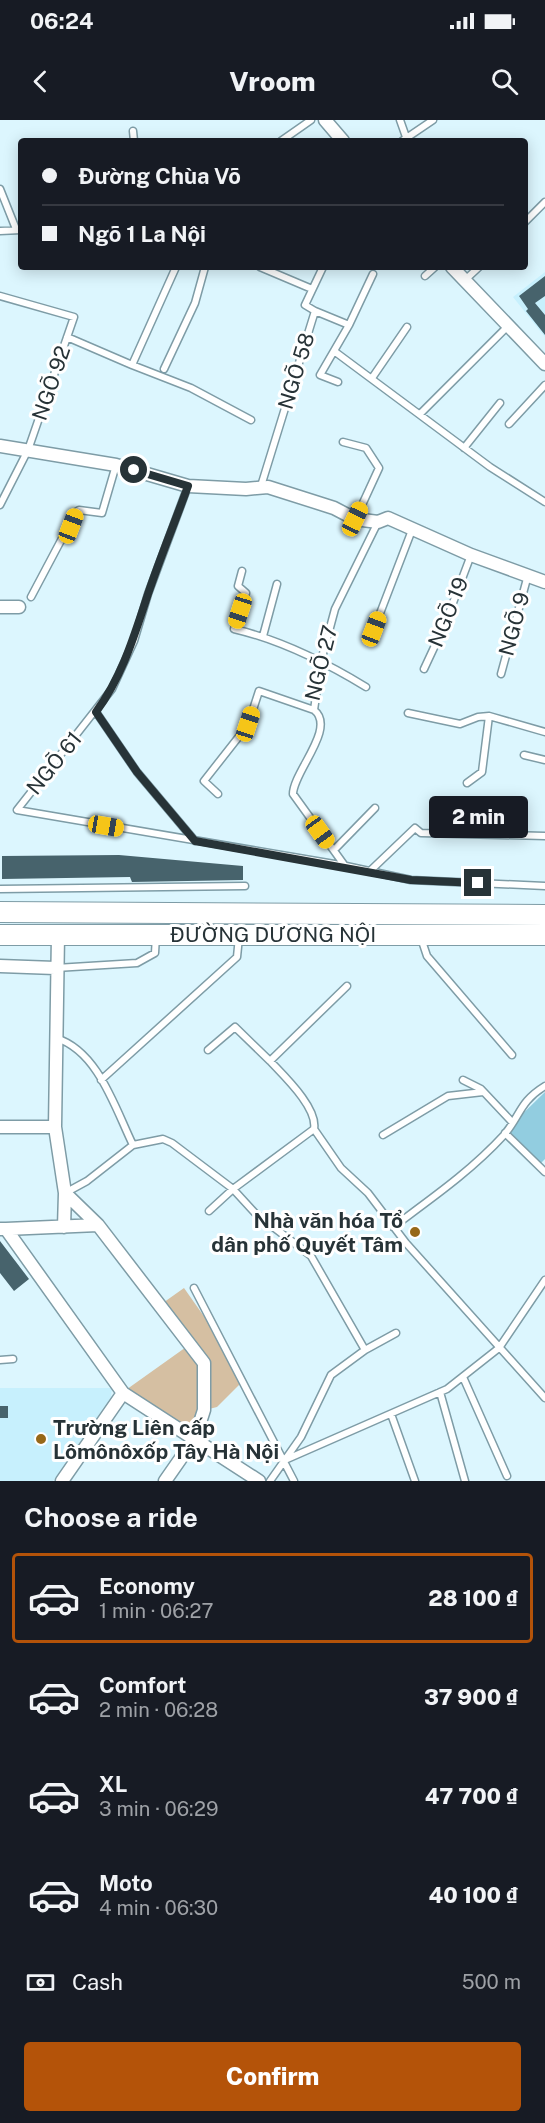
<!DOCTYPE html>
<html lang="en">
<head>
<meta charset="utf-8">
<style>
  body { margin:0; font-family:"Public Sans",sans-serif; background:#242831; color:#f1f3f6; height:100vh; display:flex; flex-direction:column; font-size:22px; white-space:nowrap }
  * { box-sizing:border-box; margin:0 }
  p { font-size:20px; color:#9ea1a6 }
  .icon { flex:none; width:33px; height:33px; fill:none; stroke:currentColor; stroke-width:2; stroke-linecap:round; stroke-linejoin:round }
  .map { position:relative; height:1361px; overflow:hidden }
  .side { display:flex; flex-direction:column; background:#171b24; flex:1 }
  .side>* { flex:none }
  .guide { position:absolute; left:18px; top:18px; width:510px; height:132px; border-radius:6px; box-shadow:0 3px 15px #0003; display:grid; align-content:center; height:132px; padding:0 24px; background:#171b24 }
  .end { position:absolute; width:27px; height:27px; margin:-14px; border:8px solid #273337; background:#fff; box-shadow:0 0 0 3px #fff }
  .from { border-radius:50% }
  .bubble { position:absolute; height:42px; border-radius:6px; background:#171b24; box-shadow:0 3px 15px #0003; font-size:20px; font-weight:800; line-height:42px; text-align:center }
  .car { position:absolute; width:18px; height:36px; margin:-18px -9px; border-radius:8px; box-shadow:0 0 4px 2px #0007; background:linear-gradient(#f5c518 24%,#345 0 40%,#f5c518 0 76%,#345 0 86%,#f5c518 0) }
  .guide b { display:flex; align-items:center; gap:21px; height:57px; font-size:22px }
  .guide b+b { border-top:2px solid #363941 }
  .guide i { width:15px; height:15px; background:#f1f3f6 }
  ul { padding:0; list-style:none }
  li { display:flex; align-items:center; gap:18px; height:90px; margin:0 12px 9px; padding:0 12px; border:3px solid transparent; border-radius:6px }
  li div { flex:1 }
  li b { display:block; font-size:22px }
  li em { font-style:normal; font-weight:800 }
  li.active { border-color:#b45309 }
  li>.icon { width:54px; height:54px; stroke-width:1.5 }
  h2 { padding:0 24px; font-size:27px; line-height:72px }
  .pay { display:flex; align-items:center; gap:15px; height:66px; padding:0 24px; font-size:22px }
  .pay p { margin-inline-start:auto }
  .primary-button { display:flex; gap:12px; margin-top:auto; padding:12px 24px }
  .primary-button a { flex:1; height:69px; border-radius:6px; background:#b45309; color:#fff; font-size:24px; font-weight:800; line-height:69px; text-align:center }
  .status { display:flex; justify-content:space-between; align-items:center; height:42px; padding:0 30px; background:#171b24; direction:ltr }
  .status svg { height:16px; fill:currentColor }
  header { display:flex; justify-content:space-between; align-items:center; height:78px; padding:0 24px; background:#171b24; font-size:27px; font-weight:800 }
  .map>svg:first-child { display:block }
  .built { fill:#c7f0fd }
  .green { fill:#d5bfa2 }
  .water { fill:#92cde0 }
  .building { fill:#47636c }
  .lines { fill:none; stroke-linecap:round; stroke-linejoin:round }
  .lane-casing { stroke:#7e9ca6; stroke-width:9 }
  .street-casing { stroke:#7e9ca6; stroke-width:15 }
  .primary-casing { stroke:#7e9ca6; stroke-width:22 }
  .lane { stroke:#fff; stroke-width:6 }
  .street { stroke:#fff; stroke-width:12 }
  .primary { stroke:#fff; stroke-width:20 }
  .route { stroke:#273337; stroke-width:8 }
  .poi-dot { fill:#976818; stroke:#fff; stroke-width:2 }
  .labels { text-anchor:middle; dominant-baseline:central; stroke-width:6; stroke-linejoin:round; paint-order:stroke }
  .street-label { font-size:21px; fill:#273337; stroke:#fff }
  .poi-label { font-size:21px; font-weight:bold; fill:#273337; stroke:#fff; text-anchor:end }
</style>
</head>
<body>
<div class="status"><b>06:24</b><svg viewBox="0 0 49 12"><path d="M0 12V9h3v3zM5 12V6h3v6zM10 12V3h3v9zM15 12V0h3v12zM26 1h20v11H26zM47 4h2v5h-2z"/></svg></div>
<header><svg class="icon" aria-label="back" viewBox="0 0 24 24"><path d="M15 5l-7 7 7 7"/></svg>Vroom<svg class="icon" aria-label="search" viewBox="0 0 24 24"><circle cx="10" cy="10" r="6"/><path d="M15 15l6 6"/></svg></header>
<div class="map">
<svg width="545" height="1361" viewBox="0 0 545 1361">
  <rect width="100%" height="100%" fill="#dcf6fe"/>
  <!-- built -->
  <path class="built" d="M 545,152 L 545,217 L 513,177 Z
    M 0,1268 L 112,1268 L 111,1277 L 53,1361 L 0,1361 Z"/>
  <!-- green -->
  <path class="green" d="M 184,1168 L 227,1229 L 241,1263 L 217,1287 L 205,1290 L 205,1243 L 160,1185 Z
    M 189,1225 L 203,1243 L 203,1290 L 194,1317 L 123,1272 Z"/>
  <!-- water -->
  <path class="water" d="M 545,972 L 545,1039 L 541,1043 L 507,1009 Z"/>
  <!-- building -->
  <path class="building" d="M 545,156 L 545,176 L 535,183 L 545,195 L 545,215 L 526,191 L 528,189 L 519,176 Z
    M 119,735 L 243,746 L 243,760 L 132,762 L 130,757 L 2,759 L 2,736 Z
    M 0,1121 L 29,1159 L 14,1171 L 0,1153 Z
    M 0,1286 L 8,1286 L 8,1298 L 0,1298 Z"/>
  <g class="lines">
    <!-- lane casing -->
    <g class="lane-casing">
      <path id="lane" d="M 400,0 L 406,17
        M 133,11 L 134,21
        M 281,21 L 311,0
        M 402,21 L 433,0
        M 0,69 L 16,109
        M 525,102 L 545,82
        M 0,111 L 21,110
        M 260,147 L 312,169
        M 425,156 L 435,147
        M 465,160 L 479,147
        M 0,176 L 74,197 L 28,330 L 0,385
        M 315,191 L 305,185 L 323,147
        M 67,217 L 132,245 L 176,147
        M 334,231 L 490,347 L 545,382
        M 132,245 L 191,268 L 251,300
        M 164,249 L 195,183 L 205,147
        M 372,258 L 407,207
        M 338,262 L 320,255 L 349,205
        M 420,294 L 508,206
        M 509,304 L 545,265
        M 343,322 L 366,328 L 379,348 L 356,398
        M 464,328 L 500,283
        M 188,366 L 148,474 L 134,521 L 112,569 L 17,690 L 346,746 L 411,760 L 545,766
        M 261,366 L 315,191 L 349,205 L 373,154
        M 242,451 L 238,466 L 246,473 L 234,509 C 281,520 325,542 366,567
        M 31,477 L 76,392 L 79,390 L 102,393 L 116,345
        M 374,509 L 412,410
        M 263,516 L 277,464
        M 424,549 L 445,504 L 471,435
        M 501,554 L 528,455
        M 314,590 C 337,608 293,652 293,674 L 345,746
        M 96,592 L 137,652 L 195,721
        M 408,593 L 460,604 L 478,597 L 489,596
        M 524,635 L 545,640
        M 467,663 L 482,652 L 489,596 L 545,612
        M 218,674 L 204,661 L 248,605 L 259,571 L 314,590 L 321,541 L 335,489 L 378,402
        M 334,730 L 375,688
        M 370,751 L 415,708 L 421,713 L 545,716
        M 0,769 L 245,766
        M 421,818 L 427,836 L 512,935
        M 56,848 L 137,843 L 155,833 L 156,816
        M 56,918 C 98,931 115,988 133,1025 L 87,1061 L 65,1073
        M 208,930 L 235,907 L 270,941 L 347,866
        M 270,941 C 284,956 318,988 314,1009
        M 101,960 L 237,837 L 239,817
        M 463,960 L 481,969 L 512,1002
        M 314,1009 L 341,1048 L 368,1073 L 406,1123 L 545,1278
        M 505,1013 L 545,1052
        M 383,1015 L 448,976 L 483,972
        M 133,1025 L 163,1019 L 172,1023 L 233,1069 L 255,1093 L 311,1136 L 365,1230
        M 209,1091 L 233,1069 L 314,1009
        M 393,1107 C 432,1078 471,1051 504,1015 C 521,995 519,982 545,966
        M 194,1168 L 294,1361
        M 0,1240 L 13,1239
        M 463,1257 L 507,1356
        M 440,1272 L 465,1361
        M 391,1294 L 415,1361
        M 285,1340 L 447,1269 L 499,1228 L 545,1160
        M 270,1361 L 301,1317 L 331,1255 L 365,1230 L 396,1213"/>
    </g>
    <!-- street casing -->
    <g class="street-casing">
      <path id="street" d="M 325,0 L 343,21
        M 452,147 L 545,244
        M 0,326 L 116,345 L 188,366 L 246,369 L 268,367 L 334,388 L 355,399 L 378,402 L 388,398 L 471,435 L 545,462
        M 0,487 L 19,487
        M 58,815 L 55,1007 L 65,1073 L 98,1105 L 204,1243 L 204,1290 L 195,1318 L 165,1361
        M 0,846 L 55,848
        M 0,1007 L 55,1007
        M 64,1107 L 65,1073
        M 0,1109 L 6,1109 L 123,1273 L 259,1361
        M 6,1109 L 98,1105
        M 62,1361 L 123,1273"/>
    </g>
    <!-- primary casing -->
    <g class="primary-casing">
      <path id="primary" d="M 0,792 L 545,795
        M 0,815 L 545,815"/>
    </g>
    <!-- lane -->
    <use href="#lane" class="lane"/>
    <!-- street -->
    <use href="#street" class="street"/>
    <!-- primary -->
    <use href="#primary" class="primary"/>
  </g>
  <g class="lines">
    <!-- route -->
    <path class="route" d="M 134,350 L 188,366 C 175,402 160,438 148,474 C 134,516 123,555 96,592 L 137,652 L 195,721 L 411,760 L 478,763"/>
  </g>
  <!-- markers -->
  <g class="poi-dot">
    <circle cx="415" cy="1112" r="6"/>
    <circle cx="41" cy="1319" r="6"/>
  </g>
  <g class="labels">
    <!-- street labels -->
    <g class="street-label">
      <text transform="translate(296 251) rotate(-73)">NGÕ 58</text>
      <text transform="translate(51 263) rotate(-71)">NGÕ 92</text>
      <text transform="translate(448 492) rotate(-68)">NGÕ 19</text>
      <text transform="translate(514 504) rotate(-75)">NGÕ 9</text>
      <text transform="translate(321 543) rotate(-76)">NGÕ 27</text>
      <text transform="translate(54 643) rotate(-51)">NGÕ 61</text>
      <text x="273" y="814">ĐƯỜNG DƯƠNG NỘI</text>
    </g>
    <!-- poi labels -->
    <g class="poi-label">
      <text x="403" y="1100">Nhà văn hóa Tổ<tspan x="403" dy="24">dân phố Quyết Tâm</tspan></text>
      <text x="53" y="1307" text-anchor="start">Trường Liên cấp<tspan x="53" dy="24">Lômônôxốp Tây Hà Nội</tspan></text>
    </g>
  </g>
</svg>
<i class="end from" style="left:134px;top:350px"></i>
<i class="end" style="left:478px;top:763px"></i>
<div class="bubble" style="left:429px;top:676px;width:99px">2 min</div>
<i class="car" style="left:355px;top:399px;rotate:25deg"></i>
<i class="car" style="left:71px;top:406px;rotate:21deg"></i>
<i class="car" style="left:240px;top:491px;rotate:198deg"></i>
<i class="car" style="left:374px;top:509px;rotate:21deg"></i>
<i class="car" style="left:248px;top:604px;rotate:18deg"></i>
<i class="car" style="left:106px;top:706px;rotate:100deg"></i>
<i class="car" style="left:320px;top:712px;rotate:144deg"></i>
<div class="guide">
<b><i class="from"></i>Đường Chùa Võ</b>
<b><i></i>Ngõ 1 La Nội</b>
</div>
</div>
<section class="side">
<h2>Choose a ride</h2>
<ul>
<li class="active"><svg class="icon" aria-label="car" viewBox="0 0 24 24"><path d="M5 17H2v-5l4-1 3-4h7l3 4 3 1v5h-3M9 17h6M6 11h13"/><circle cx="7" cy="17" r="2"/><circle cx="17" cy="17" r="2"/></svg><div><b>Economy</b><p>1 min · 06:27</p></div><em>28 100 ₫</em></li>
<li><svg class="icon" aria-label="car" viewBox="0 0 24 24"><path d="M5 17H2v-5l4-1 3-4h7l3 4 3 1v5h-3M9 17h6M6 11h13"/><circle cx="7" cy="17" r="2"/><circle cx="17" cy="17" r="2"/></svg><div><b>Comfort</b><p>2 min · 06:28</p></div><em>37 900 ₫</em></li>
<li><svg class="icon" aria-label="car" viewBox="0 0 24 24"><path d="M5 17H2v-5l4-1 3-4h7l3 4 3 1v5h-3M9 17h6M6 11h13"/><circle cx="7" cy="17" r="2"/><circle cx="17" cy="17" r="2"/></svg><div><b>XL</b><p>3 min · 06:29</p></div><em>47 700 ₫</em></li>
<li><svg class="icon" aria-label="car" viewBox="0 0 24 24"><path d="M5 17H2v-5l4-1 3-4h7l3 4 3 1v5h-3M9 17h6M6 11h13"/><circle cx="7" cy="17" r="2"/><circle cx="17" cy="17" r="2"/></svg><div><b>Moto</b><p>4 min · 06:30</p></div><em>40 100 ₫</em></li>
</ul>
<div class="pay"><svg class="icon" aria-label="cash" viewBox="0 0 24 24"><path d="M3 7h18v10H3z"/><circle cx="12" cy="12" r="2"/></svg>Cash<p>500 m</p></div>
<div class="primary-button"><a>Confirm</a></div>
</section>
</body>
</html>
